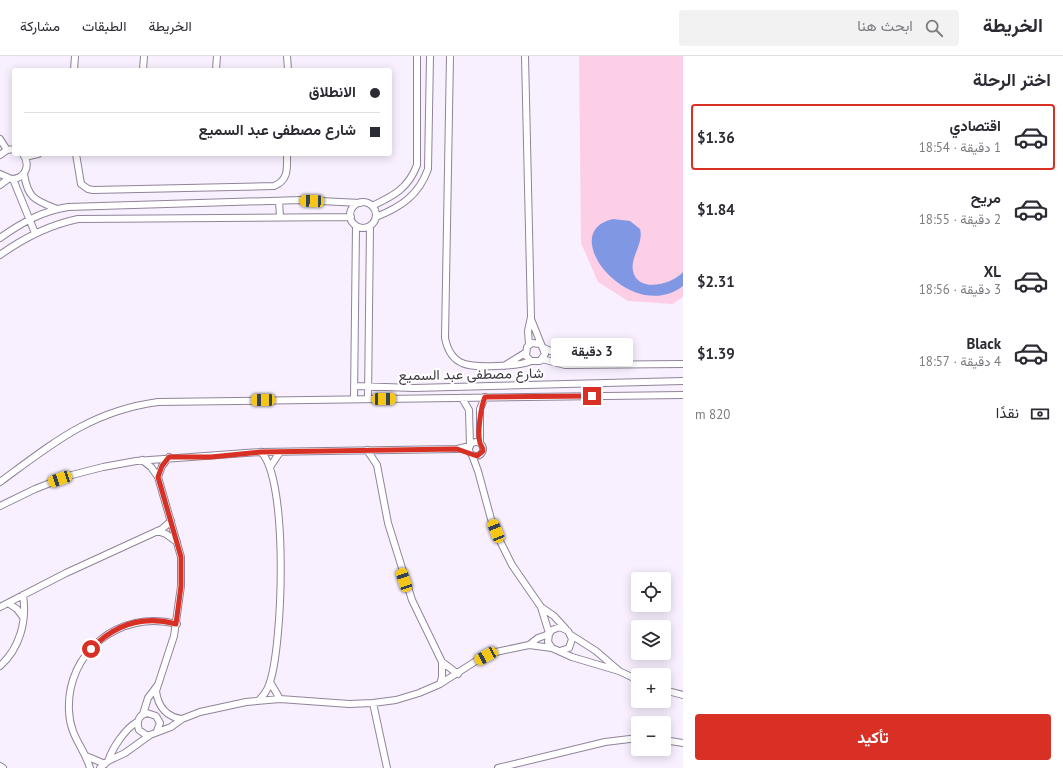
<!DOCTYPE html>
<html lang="ar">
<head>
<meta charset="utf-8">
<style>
  body { margin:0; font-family:"PT Sans",Vazirmatn,sans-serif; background:#f2f2f3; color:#2b2b33; direction:rtl; height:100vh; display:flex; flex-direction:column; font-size:15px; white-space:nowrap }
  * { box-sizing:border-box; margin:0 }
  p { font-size:13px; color:#7c7c81 }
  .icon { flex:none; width:22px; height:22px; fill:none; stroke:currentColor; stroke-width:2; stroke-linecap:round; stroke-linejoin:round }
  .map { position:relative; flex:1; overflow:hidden; direction:ltr }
  .drawer { display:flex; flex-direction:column; background:#fff; width:380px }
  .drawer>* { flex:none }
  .guide { position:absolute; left:12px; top:12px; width:380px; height:88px; border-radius:4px; box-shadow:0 2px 10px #0003; direction:rtl; display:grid; align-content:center; height:88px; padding:0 12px; background:#fff }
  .tools { position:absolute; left:631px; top:516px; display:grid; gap:8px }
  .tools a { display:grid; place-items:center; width:40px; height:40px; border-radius:4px; background:#fff; box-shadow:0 2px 10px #0003; font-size:20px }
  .end { position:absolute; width:18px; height:18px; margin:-9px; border:5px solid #d93025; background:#fff; box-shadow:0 0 0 2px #fff }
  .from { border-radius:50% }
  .bubble { position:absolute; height:28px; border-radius:4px; background:#fff; box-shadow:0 2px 10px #0003; font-size:13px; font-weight:700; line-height:28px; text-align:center; direction:rtl }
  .car { position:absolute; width:12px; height:24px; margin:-12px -6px; border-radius:5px; box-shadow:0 0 3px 1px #0007; background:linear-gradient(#f5c518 24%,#345 0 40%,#f5c518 0 76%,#345 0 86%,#f5c518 0) }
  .guide b { display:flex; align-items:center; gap:14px; height:38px; font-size:15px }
  .guide b+b { border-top:1px solid #e1e1e2 }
  .guide i { width:10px; height:10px; background:#2b2b33 }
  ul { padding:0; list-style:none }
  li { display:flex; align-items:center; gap:12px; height:66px; margin:0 8px 6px; padding:0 4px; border:2px solid transparent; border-radius:4px }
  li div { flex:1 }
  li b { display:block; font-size:15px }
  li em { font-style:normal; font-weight:700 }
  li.active { border-color:#d93025 }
  li>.icon { width:36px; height:36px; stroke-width:1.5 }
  h2 { padding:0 12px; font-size:18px; line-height:48px }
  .pay { display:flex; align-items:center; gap:10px; height:44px; padding:0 12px; font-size:15px }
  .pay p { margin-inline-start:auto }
  .button { display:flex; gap:8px; margin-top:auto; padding:8px 12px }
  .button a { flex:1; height:46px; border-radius:4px; background:#d93025; color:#fff; font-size:16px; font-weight:700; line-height:46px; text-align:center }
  header { display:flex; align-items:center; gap:24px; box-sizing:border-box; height:56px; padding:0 20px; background:#fff; border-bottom:1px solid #e1e1e2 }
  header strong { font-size:19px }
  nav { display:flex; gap:22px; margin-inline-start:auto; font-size:14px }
  .search { width:280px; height:36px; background:#f2f2f3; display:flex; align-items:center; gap:10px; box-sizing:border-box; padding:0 14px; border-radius:4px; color:#7c7c81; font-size:15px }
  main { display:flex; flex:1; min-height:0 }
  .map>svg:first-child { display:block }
  .green { fill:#fdcfe6 }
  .water { fill:#8097e4 }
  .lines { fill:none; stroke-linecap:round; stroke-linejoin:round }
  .minor-casing { stroke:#8f849a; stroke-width:8 }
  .minor { stroke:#fff; stroke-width:6 }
  .route { stroke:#d93025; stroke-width:5 }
  .labels { text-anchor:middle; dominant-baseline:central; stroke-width:4; stroke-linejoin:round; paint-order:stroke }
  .street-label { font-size:14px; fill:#3c3741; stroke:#fff }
</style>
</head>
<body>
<header>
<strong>الخريطة</strong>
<div class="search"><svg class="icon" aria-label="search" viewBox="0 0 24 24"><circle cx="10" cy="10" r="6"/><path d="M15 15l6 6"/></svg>ابحث هنا</div>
<nav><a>الخريطة</a><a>الطبقات</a><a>مشاركة</a></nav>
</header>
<main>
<section class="drawer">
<h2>اختر الرحلة</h2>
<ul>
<li class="active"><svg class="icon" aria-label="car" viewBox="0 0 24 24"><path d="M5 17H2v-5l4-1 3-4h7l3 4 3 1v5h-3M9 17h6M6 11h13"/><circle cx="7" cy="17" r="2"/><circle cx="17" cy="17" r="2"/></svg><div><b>اقتصادي</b><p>1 دقيقة · 18:54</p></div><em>$1.36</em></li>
<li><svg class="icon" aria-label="car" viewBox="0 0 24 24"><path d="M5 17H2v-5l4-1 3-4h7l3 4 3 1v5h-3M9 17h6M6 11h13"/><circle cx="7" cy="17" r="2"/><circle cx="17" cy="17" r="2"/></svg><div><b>مريح</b><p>2 دقيقة · 18:55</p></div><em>$1.84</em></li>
<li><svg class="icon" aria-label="car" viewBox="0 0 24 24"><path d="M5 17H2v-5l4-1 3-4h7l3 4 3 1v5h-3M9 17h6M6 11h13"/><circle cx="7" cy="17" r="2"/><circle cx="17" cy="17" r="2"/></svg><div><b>XL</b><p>3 دقيقة · 18:56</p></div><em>$2.31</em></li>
<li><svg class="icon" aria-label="car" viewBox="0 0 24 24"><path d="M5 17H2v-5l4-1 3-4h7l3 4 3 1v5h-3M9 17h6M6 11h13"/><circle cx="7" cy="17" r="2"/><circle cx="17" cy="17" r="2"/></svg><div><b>Black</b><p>4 دقيقة · 18:57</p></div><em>$1.39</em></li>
</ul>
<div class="pay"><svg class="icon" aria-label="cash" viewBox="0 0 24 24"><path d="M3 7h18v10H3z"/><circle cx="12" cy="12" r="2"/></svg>نقدًا<p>820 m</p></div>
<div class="button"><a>تأكيد</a></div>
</section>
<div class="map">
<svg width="683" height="712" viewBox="0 0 683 712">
  <rect width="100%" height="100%" fill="#f8f0ff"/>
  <!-- green -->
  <path class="green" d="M 579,0 L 683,0 L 683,241 L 673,248 L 628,245 L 598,226 L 581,187 Z"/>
  <!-- water -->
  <path class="water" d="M 613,163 L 630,165 L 640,173 C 644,188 630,201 633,215 C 638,238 673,228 683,216 L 683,230 C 631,270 554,176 613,163 Z"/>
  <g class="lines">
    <!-- minor casing -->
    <g class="minor-casing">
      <path id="minor" d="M 287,0 L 288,14
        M 450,0 L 445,282 C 451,312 471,311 497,310 C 509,309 519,310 531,305
        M 525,0 L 531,261 L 528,275 L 529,289
        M 74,14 L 75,0
        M 143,14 L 144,0
        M 216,14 L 217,0
        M 0,83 L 7,94
        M 76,98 L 81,128 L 88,133 L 93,134 L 274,130 C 289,124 287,112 287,98
        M 0,99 L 7,94 L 14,93
        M 25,101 L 38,98
        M 0,118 L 11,123 C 25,123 31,110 23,98
        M 24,118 C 28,143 35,144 57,153
        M 13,123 L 35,177
        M 0,129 L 8,123
        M 279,145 L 280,161
        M350 159a13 13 0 1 1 26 0a13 13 0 1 1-26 0Z
        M 372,150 C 393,140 408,133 417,109 L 417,0
        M 376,161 C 401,151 419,139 428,113 L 430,0
        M 0,182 C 21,167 42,155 68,151 L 301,144 L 360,147
        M 0,199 C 25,181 49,169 78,163 L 351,161
        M 531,263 L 545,298 L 540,305 L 531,305 L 526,300 L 527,291 L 532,287 L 540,288
        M 544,292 L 578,308
        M 542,303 L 565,309 L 683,308
        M 504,310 L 525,297
        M 356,330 L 414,332 L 683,325
        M 462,342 L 469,354 L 470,390
        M 354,343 L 356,170
        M 368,343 L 370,170
        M469 393a7 7 0 1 1 14 0a7 7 0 1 1-14 0Z
        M 480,387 L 480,353 L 485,341
        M 367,394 L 377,409 L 388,467 L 412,544 L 442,606 L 458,618
        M 472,399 L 478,415 L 491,463 L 501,487 L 512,509 L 541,551 L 549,577
        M 142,404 L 151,411 L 158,421 L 181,501 L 181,530 L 174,580 L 156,635 C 158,651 167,661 182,663
        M 270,411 L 280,396
        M 158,421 L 162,410 L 169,401
        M 0,426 C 53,387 91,355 158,346 L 683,339
        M 0,450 L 35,433 L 68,420 L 103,411 L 136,405 L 261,396 L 457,393 L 470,390
        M 157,475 L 166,478 L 177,486
        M 8,547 L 17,553 L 23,561
        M 0,551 L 66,517 L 162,473 L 171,465
        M 541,551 L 554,560 L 565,572
        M 571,579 L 596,595 L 618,614
        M 529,589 L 538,582 L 549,578
        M 560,595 L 569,592 L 572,583 L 568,575 L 560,571 L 552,574 L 549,578 L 548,586 L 552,592 L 572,601 L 619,615 L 638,624
        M 0,610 C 20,592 27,565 23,539
        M 270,626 L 280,643
        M 440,628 L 442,621 L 442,606
        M 664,634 L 683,639
        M 259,644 C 263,640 267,635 269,629 C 283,592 289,423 261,396
        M 373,647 L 387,712
        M 143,658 L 148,642 L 157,630
        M 157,675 L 160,667 L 156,660 L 147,657 C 139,659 136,665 139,674 L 146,679 L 150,679 L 171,671 L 182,663 L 200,656 L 246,646 L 280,643 L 349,648 L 373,647 L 396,644 L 419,637 L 440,628 L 476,605 L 496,596 L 529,589 L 552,592
        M 664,684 L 683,687
        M 86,700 L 105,708
        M 108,705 C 113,691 125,673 137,666
        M 0,710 L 3,712
        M 90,712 C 84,691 70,681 69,655 C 66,596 120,553 177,568
        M 100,712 L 108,705 L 125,697 L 150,679
        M 498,712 L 605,686 L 638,682"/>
    </g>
    <!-- minor -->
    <use href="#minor" class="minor"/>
  </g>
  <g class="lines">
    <!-- route -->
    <path class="route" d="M 91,593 C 115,568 143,559 176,568 L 181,530 L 181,501 L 158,421 L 162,410 L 169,401 L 211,401 L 261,396 L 457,393 L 477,400 L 483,395 C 483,391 481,390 480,387 C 477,377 481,350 485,341 L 592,340"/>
  </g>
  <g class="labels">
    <!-- street labels -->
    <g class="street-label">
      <text transform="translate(471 318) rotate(-1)">شارع مصطفى عبد السميع</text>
    </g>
  </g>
</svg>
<div class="tools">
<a><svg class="icon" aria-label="locate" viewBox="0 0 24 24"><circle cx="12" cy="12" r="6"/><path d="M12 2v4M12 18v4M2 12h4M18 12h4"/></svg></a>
<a><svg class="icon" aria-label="layers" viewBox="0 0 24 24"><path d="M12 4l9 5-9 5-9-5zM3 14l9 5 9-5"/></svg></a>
<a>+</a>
<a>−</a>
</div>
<i class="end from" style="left:91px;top:593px"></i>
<i class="end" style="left:592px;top:340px"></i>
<div class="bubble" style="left:551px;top:282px;width:82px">3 دقيقة</div>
<i class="car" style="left:312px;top:145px;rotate:272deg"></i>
<i class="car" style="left:384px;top:343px;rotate:89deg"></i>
<i class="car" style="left:263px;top:344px;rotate:269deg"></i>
<i class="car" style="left:60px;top:423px;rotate:251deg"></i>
<i class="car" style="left:496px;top:475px;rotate:338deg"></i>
<i class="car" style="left:404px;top:524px;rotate:342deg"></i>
<i class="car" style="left:486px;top:600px;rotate:241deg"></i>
<div class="guide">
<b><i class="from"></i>الانطلاق</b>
<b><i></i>شارع مصطفى عبد السميع</b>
</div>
</div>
</main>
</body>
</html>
